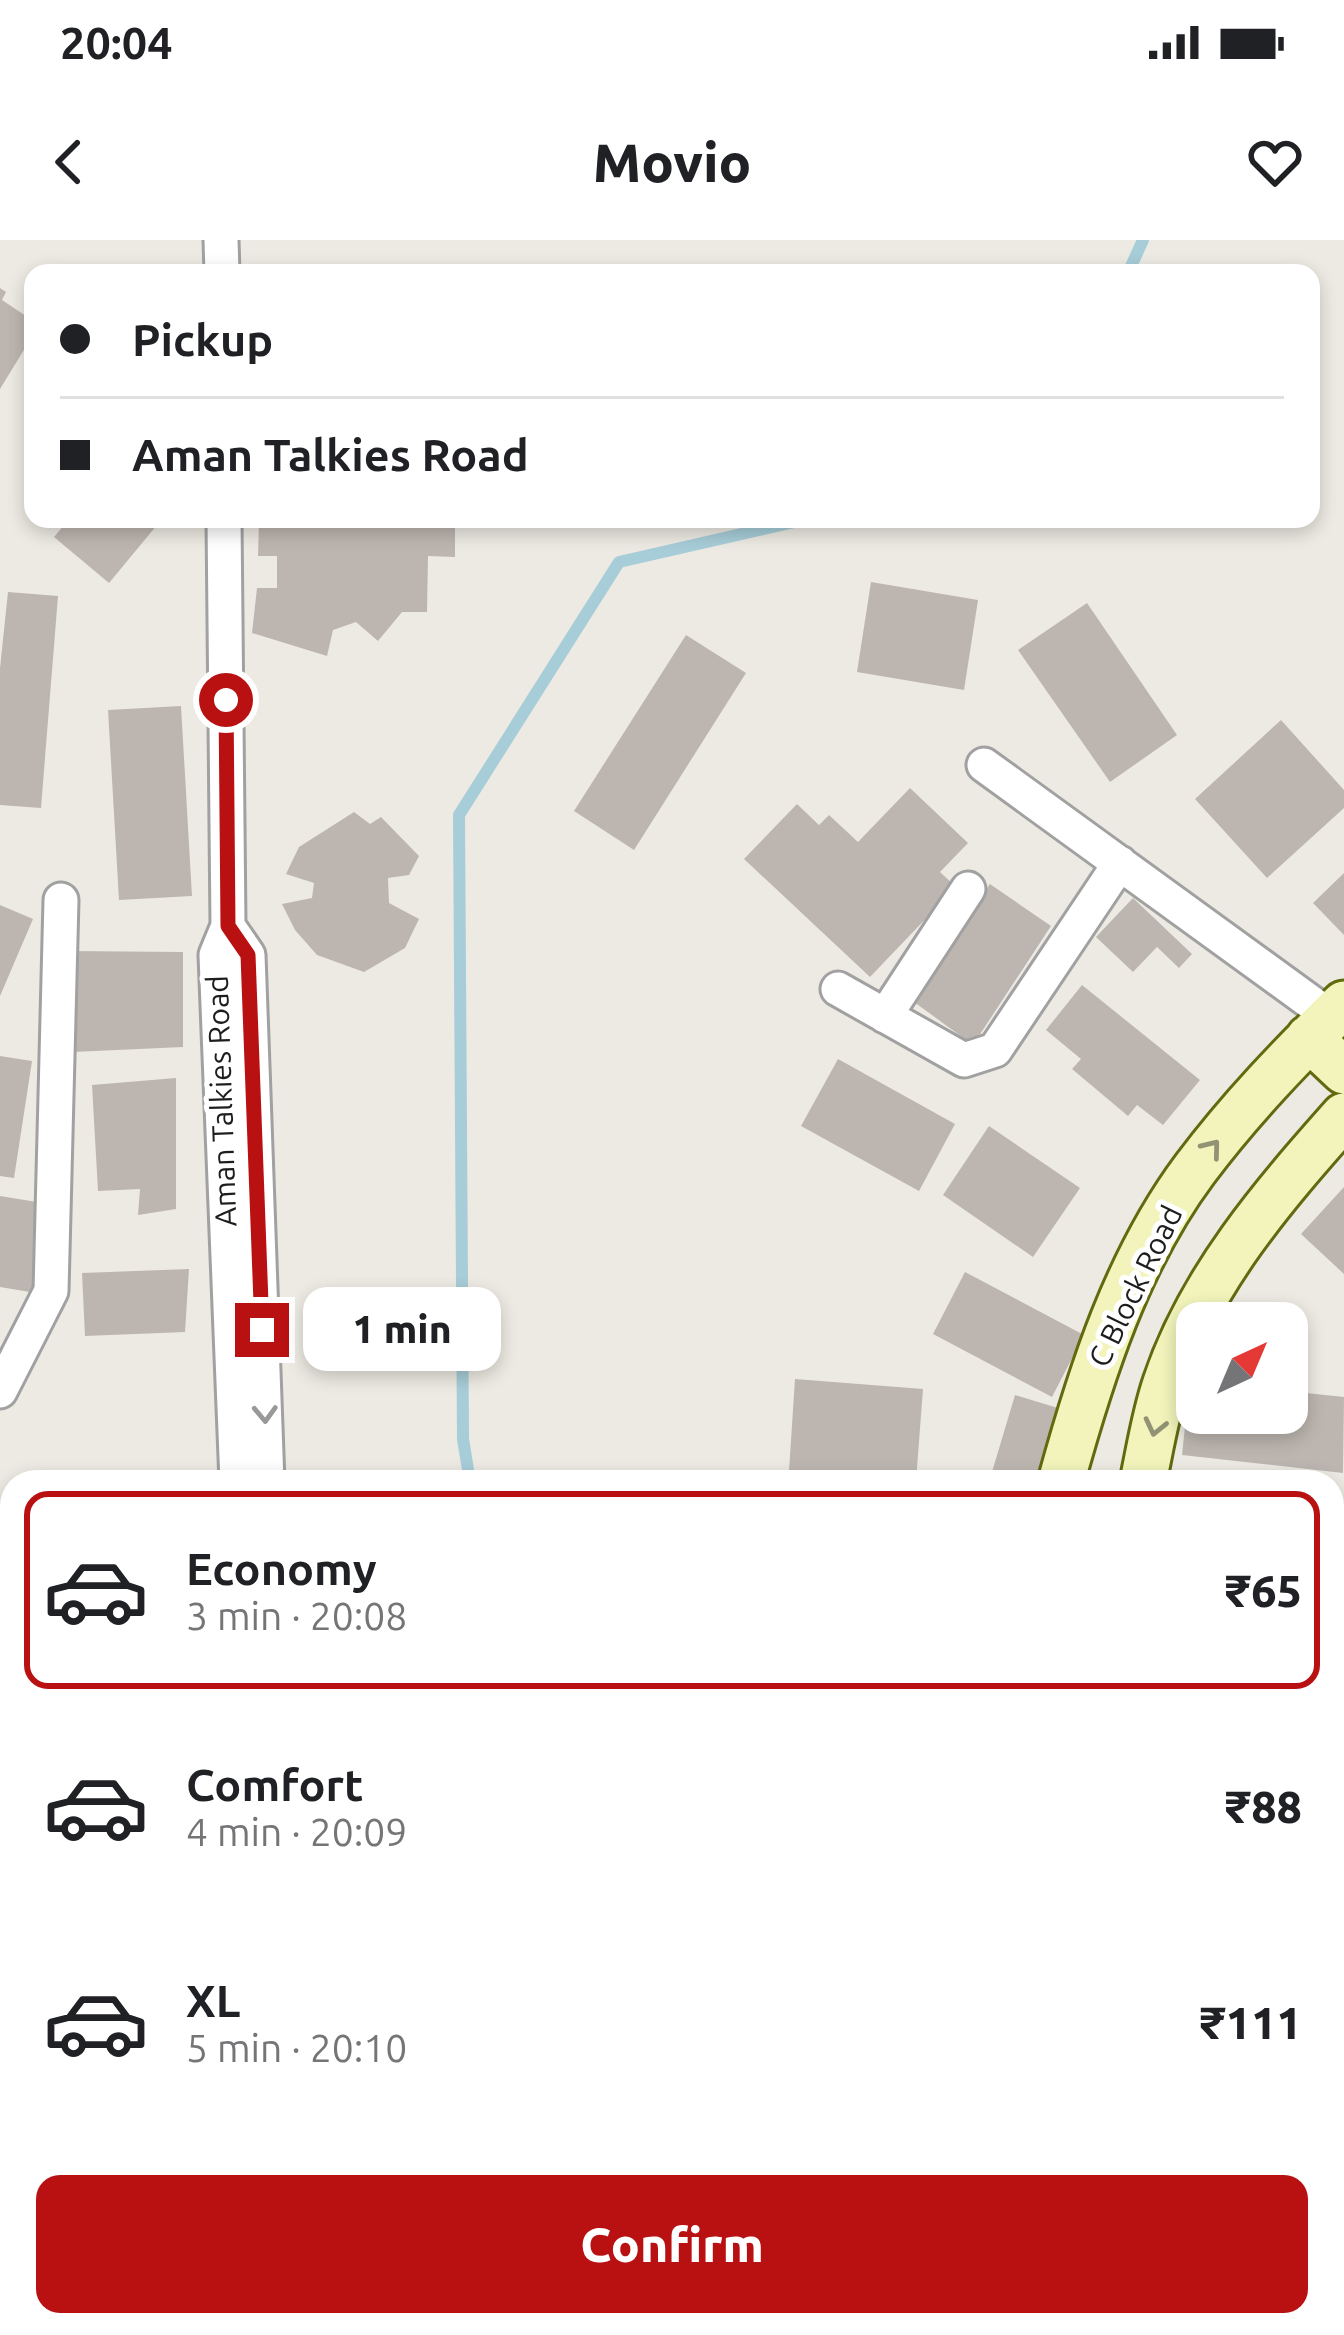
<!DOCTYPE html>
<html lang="en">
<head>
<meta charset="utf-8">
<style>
  body { margin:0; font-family:Ubuntu,sans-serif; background:#f2f2f2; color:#202124; height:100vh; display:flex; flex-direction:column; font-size:45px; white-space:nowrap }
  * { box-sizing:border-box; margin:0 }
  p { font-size:39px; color:#757577 }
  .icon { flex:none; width:66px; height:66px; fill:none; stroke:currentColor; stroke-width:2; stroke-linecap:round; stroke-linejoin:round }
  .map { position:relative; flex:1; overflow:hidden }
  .drawer { position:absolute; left:0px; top:1230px; width:1344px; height:867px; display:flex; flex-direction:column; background:#fff; border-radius:36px 36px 0 0; box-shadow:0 6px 18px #0003 }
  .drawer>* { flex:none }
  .banner { position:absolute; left:24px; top:24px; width:1296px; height:264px; border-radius:24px; box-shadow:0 6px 18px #0003; display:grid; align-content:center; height:264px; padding:0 36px; background:#fff }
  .needle { width:78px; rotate:44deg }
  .tools { position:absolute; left:1176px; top:1062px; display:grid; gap:24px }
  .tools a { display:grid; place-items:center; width:132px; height:132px; border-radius:24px; background:#fff; box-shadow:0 6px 18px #0003; font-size:60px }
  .end { position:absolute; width:54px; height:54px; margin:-27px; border:15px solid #b91012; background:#fff; box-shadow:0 0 0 6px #fff }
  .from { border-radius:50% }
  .bubble { position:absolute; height:84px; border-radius:24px; background:#fff; box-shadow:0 6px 18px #0003; font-size:39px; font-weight:800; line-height:84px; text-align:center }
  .banner b { display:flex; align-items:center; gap:42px; height:114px; font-size:45px }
  .banner b+b { border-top:3px solid #e0e0e0 }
  .banner i { width:30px; height:30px; background:#202124 }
  ul { padding:21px 0 0; list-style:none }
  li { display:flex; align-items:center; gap:36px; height:198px; margin:0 24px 18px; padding:0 12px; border:6px solid transparent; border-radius:24px }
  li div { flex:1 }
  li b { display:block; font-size:45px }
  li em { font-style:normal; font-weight:800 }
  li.on { border-color:#b91012 }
  li>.icon { width:108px; height:108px; stroke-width:1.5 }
  .primary-button { display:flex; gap:24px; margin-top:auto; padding:24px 36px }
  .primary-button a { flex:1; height:138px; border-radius:24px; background:#b91012; color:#fff; font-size:48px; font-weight:800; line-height:138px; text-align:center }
  .status { display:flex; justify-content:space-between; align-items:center; height:84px; padding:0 60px; background:#fff; direction:ltr }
  .status svg { height:33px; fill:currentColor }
  header { display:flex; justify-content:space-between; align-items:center; height:156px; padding:0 36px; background:#fff; font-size:54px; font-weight:800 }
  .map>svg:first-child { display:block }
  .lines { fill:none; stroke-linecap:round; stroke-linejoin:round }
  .stream { stroke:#a7cdd8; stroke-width:12 }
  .building { fill:#bdb6b0 }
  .street-casing { stroke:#a1a1a1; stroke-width:39 }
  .secondary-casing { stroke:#616a0e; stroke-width:51 }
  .street { stroke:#fff; stroke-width:33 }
  .secondary { stroke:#f2f4bb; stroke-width:45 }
  .oneway { stroke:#929374 }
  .oneway2 { stroke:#999 }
  .route { stroke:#b91012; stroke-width:15 }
  .labels { text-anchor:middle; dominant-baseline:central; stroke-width:10; stroke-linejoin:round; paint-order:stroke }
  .street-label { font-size:30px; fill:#1d1d1d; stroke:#fff }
</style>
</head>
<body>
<div class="status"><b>20:04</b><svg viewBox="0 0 49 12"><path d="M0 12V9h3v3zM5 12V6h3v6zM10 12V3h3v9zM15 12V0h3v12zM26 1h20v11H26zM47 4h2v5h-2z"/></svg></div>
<header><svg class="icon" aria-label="back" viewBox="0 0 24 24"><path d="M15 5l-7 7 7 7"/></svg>Movio<svg class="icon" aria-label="heart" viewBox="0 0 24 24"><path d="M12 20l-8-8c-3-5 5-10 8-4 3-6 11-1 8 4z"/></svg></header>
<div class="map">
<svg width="1344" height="2095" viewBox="0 0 1344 2095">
  <rect width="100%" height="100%" fill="#edeae3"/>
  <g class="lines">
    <!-- stream -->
    <path class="stream" d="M 1128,33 L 1143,0
      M 470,1242 L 463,1199 L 459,575 L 619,322 L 807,279
      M 576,2085 L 576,2095"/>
  </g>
  <!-- building -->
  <path class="building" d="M 0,48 L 6,52 L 2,60 L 32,80 L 26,90 L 33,95 L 0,149 Z
    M 69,279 L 162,279 L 109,343 L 54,297 Z
    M 259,279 L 342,279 L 342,287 L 364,288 L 364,279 L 455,279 L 455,317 L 428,316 L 427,372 L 402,372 L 378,401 L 356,382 L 333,390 L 327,416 L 252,393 L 257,348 L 277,348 L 277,316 L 258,316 Z
    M 871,342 L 978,360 L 964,450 L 857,432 Z
    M 8,352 L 58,356 L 41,568 L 0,565 L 0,428 Z
    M 1087,363 L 1177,495 L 1110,542 L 1018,410 Z
    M 686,395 L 746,433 L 634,610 L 574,571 Z
    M 181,466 L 192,656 L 119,660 L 108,470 Z
    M 1281,480 L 1344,550 L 1344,568 L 1267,638 L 1195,559 Z
    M 910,548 L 968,603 L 940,632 L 956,647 L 870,737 L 744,619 L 797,564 L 819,585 L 829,575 L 858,602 Z
    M 354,572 L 370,584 L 381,577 L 419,616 L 409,635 L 388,638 L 389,663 L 419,679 L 405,708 L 364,732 L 317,715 L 295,690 L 282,664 L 312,658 L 314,643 L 286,634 L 299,607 Z
    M 1344,633 L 1344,695 L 1313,663 Z
    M 990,644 L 1051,686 L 973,805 L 910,759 Z
    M 1133,658 L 1192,714 L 1179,728 L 1157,707 L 1133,732 L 1096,697 Z
    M 0,665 L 33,679 L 0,756 Z
    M 67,711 L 183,712 L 183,807 L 73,812 Z
    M 1082,745 L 1200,840 L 1163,885 L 1137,865 L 1128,876 L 1072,829 L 1081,819 L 1046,790 Z
    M 0,816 L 32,821 L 14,938 L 0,936 Z
    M 838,819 L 955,884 L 919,951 L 801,886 Z
    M 176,838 L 176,969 L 138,975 L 140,949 L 98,951 L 92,845 Z
    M 989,886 L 1080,948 L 1033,1017 L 943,955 Z
    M 1344,947 L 1344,1034 L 1301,994 Z
    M 0,956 L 43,963 L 37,1032 L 30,1052 L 0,1047 Z
    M 189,1029 L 185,1092 L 85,1096 L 82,1033 Z
    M 965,1032 L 1084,1095 L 1052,1157 L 933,1094 Z
    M 795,1139 L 923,1149 L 916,1241 L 789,1231 Z
    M 1190,1139 L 1197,1140 L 1197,1173 L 1287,1173 L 1287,1151 L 1344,1157 L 1343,1233 L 1182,1215 Z
    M 1015,1155 L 1071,1172 L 1051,1242 L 989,1242 Z
    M 1332,1272 L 1344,1275 L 1344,1378 L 1332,1376 Z
    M 0,1439 L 12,1439 L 12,1506 L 0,1506 Z
    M 0,1521 L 12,1521 L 12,1585 L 0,1584 Z
    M 0,1636 L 12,1636 L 12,1786 L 0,1785 Z
    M 1332,1806 L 1344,1808 L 1343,1976 L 1332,1974 Z
    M 0,1982 L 12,1983 L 12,2054 L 0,2053 Z
    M 1041,2085 L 1078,2085 L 1077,2095 L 1039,2095 Z
    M 1112,2085 L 1140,2087 L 1139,2095 L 1110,2095 Z
    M 1214,2085 L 1271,2092 L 1271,2095 L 1213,2095 Z"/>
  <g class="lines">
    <!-- street casing -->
    <g class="street-casing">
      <path id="street" d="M 221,0 L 222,33
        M 224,279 L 228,686 L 216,715 L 237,1242
        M 984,525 L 1331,777
        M 228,686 L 248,715 L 267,1242
        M 838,749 L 964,820 L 995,810 L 1120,623
        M 885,776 L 968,649
        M 0,1151 L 51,1051 L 61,660
        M 0,1810 L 12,1811
        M 186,2095 L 187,2085
        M 213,2095 L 214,2085"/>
    </g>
    <!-- secondary casing -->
    <g class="secondary-casing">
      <path id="secondary" d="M 1309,798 L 1344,831
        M 1061,1242 C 1091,1133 1127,1020 1195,929 C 1240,869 1291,816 1344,764
        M 1143,1242 C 1150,1209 1155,1175 1166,1143 C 1201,1039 1273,956 1344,876
        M 0,1394 L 12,1395
        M 1332,1427 L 1344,1429
        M 1002,2095 L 1003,2085"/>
    </g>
    <!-- street -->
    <use href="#street" class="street"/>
    <!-- secondary -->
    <use href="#secondary" class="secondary"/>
  </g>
  <!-- one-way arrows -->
  <defs><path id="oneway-chevron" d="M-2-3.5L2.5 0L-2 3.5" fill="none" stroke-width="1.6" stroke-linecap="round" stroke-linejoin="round" transform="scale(3)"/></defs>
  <g class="oneway">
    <use href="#oneway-chevron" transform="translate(1212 908) rotate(-51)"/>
    <use href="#oneway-chevron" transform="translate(1155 1187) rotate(103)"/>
  </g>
  <use class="oneway2" href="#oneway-chevron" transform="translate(265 1174) rotate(88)"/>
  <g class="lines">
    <!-- route -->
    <path class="route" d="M 226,460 L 228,686 L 248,715 L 262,1090"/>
  </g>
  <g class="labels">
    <!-- street labels -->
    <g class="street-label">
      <text transform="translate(221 861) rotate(-92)">Aman Talkies Road</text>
      <text transform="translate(1135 1046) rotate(-64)">C Block Road</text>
    </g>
  </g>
</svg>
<div class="tools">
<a><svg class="needle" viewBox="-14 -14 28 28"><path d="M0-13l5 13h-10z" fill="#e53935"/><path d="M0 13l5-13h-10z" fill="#757577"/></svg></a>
</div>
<i class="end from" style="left:226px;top:460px"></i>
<i class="end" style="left:262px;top:1090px"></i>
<div class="bubble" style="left:303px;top:1047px;width:198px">1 min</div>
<div class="banner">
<b><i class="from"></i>Pickup</b>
<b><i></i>Aman Talkies Road</b>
</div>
<section class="drawer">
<ul>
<li class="on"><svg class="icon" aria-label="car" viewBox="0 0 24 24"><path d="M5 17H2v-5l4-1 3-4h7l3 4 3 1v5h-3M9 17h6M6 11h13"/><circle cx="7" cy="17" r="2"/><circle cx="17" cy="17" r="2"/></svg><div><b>Economy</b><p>3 min · 20:08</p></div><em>₹65</em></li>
<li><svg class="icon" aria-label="car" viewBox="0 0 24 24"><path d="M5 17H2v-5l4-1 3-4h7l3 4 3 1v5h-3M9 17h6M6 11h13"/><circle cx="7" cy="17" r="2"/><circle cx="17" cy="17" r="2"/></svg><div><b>Comfort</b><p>4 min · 20:09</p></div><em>₹88</em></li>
<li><svg class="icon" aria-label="car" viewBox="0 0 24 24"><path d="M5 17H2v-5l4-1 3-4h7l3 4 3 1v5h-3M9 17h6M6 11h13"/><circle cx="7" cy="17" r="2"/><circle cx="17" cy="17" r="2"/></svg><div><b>XL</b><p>5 min · 20:10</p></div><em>₹111</em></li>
</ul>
<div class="primary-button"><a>Confirm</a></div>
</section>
</div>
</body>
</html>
